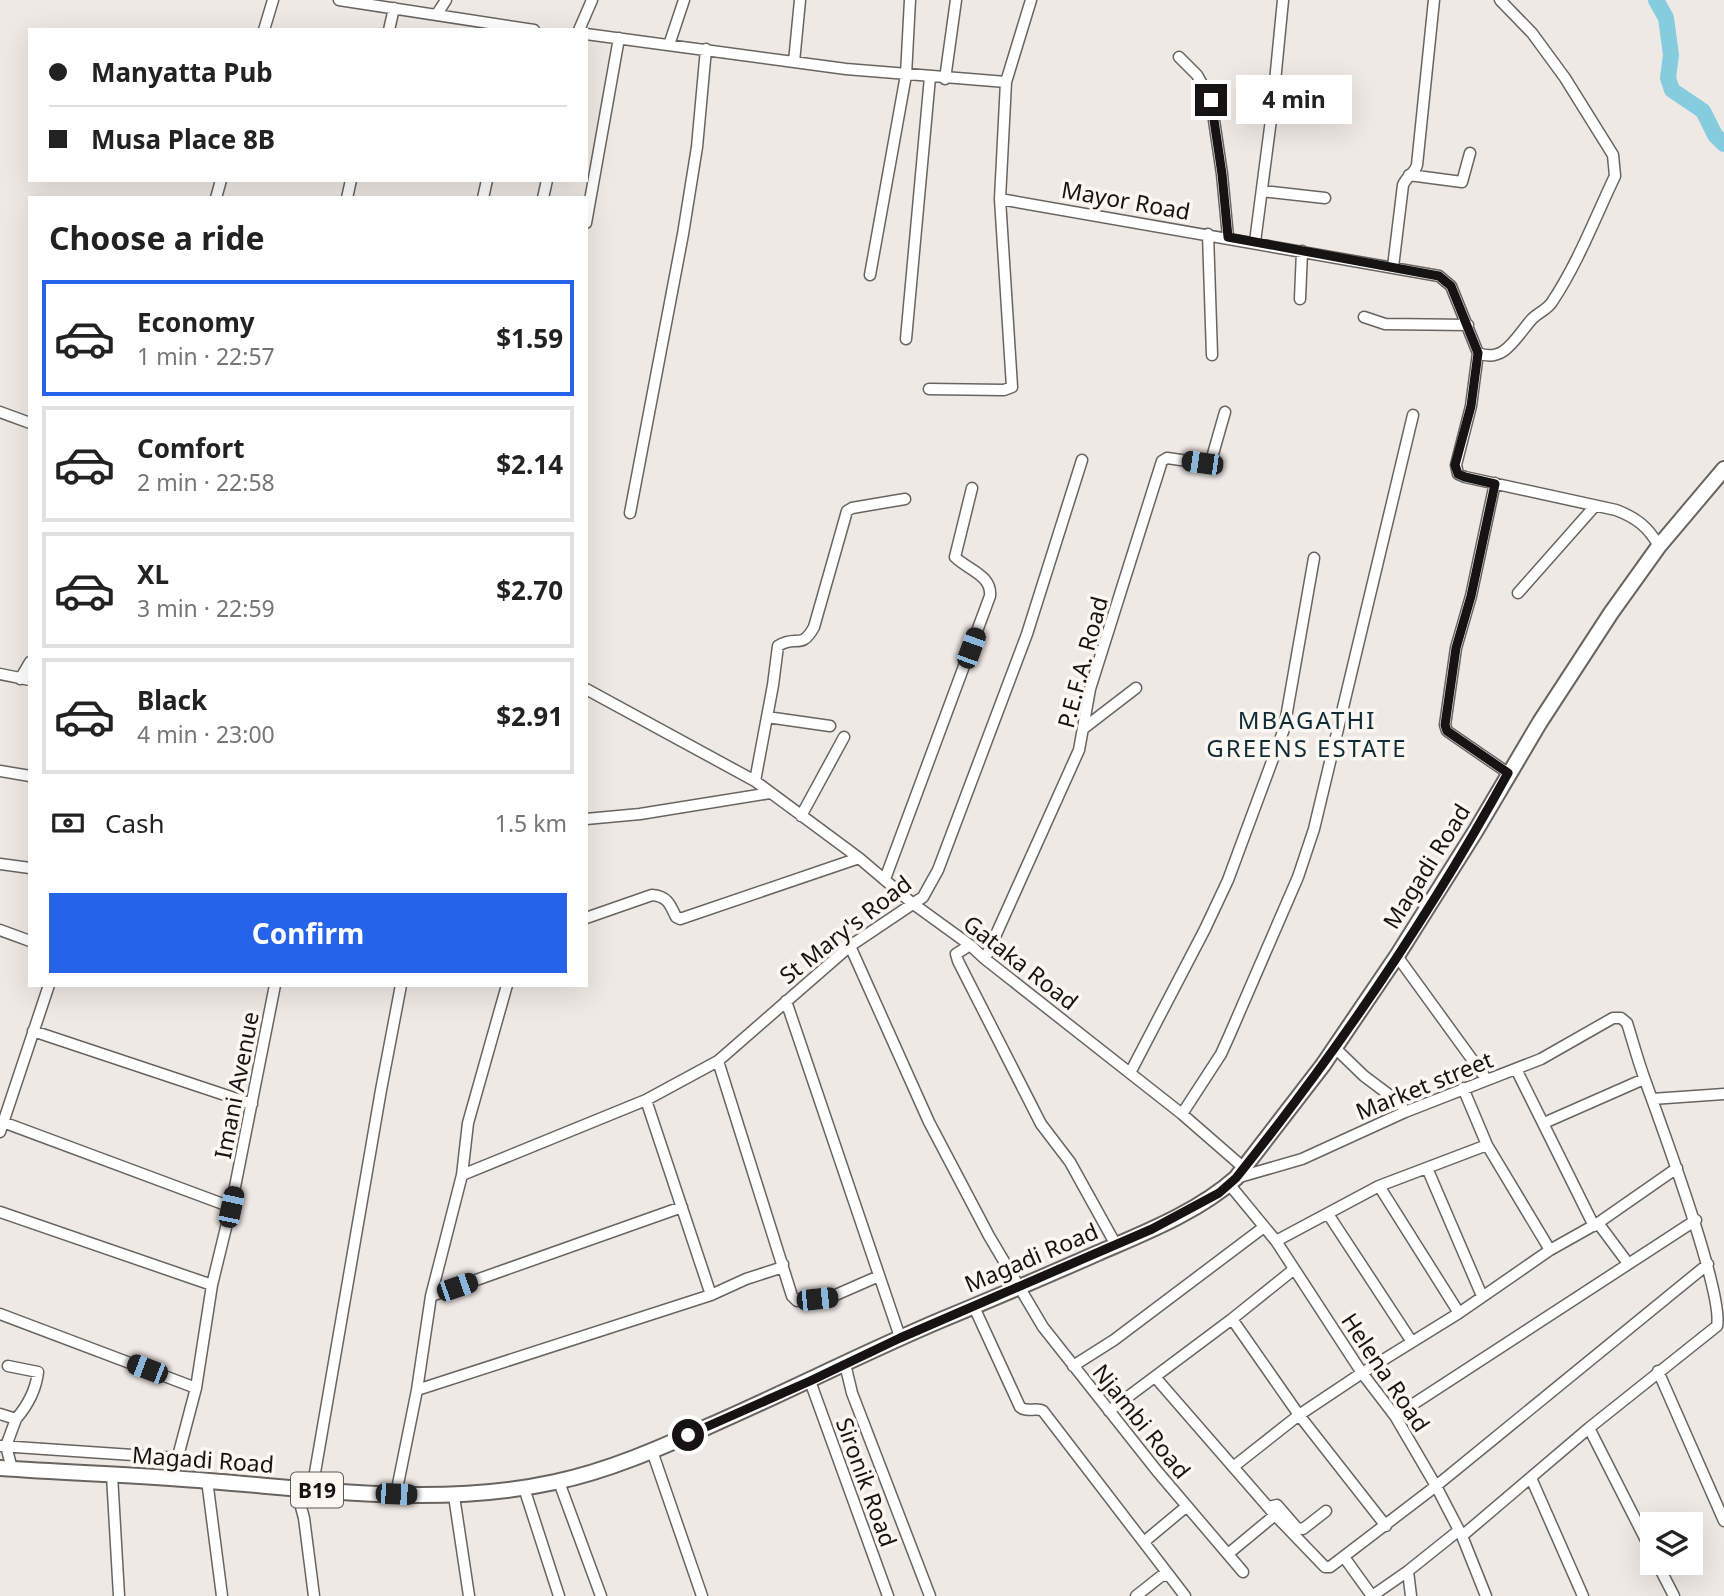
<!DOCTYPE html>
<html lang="en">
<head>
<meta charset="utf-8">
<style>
  body { margin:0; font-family:"Noto Sans",sans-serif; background:#f6f6f6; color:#222; height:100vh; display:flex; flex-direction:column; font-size:26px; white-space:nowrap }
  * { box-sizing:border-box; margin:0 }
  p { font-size:23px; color:#767676 }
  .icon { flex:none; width:38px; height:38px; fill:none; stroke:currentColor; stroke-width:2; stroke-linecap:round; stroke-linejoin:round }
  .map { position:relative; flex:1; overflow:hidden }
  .sheet { position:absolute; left:28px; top:196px; width:560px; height:791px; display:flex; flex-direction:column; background:#fff; border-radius:0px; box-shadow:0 7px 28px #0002 }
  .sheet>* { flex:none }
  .hud { position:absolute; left:28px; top:28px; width:560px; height:154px; border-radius:0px; box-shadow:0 7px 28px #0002; display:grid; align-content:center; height:154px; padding:0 21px; background:#fff }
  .fabs { position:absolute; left:1640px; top:1512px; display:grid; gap:14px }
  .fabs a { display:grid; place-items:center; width:63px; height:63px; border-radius:0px; background:#fff; box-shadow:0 7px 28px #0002; font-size:35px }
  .end { position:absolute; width:32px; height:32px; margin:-16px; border:9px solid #161413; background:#fff; box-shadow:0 0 0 4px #fff }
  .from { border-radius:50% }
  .bubble { position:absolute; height:49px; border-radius:0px; background:#fff; box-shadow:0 7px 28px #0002; font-size:23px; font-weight:700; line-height:49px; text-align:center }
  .car { position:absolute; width:21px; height:42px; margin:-21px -10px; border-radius:9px; box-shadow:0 0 5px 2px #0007; background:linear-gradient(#222 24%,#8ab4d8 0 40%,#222 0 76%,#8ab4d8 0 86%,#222 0) }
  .hud b { display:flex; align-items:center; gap:24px; height:66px; font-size:26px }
  .hud b+b { border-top:2px solid #e0e0e0 }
  .hud i { width:18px; height:18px; background:#222 }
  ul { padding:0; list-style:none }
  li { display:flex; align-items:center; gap:21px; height:116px; margin:0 14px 10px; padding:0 7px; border:4px solid #e0e0e0; border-radius:0px }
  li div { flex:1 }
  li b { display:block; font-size:26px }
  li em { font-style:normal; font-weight:700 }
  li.current { border-color:#2563eb }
  li>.icon { width:63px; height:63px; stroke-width:1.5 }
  h2 { padding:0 21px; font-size:32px; line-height:84px }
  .pay { display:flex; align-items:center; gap:18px; height:77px; padding:0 21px; font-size:26px }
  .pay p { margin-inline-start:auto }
  .action { display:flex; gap:14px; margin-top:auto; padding:14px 21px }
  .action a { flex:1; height:80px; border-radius:0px; background:#2563eb; color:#fff; font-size:28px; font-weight:700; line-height:80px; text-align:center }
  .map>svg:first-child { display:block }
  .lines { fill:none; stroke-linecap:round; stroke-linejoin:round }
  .river { stroke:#85cdde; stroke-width:16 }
  .minor-casing { stroke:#696460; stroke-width:13 }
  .highway-casing { stroke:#696460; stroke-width:18 }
  .minor { stroke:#fff; stroke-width:10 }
  .highway { stroke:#fff; stroke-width:14 }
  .route { stroke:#161413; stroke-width:9 }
  .labels { text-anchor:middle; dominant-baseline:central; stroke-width:7; stroke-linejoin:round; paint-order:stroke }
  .shield { fill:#fdf7f2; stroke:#5b5856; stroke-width:2 }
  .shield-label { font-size:21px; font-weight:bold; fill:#161413 }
  .street-label { font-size:23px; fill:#161413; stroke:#fdf7f2 }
  .neighbourhood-label { font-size:24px; letter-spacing:2px; fill:#0f2d37; stroke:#fdf7f2 }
</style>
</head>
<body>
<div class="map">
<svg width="1724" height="1596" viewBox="0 0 1724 1596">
  <rect width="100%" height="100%" fill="#efe9e5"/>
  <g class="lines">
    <!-- river -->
    <path class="river" d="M 1656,0 L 1666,18 L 1671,55 L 1668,78 L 1672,90 L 1703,111 L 1715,135 L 1724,144"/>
    <!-- minor casing -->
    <g class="minor-casing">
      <path id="minor" d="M 339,0 L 534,30
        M 437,14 L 446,0
        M 264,30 L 273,0
        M 389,30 L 394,8
        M 579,30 L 592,0
        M 586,34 L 846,69 L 1006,82
        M 669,45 L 684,0
        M 1179,57 L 1197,75 L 1211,100 L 1222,174 L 1228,237
        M 794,62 L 800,0
        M 945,79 L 956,0
        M 1409,175 L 1462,182 L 1470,153
        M 1262,191 L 1325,198
        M 216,198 L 221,180
        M 347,198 L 351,180
        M 483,198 L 487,180
        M 543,198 L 547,180
        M 1000,199 L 1439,276 L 1451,286 L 1478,353 L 1471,406 L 1456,465 L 1458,474 L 1465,477 L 1616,510 C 1637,518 1648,527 1659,546
        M 586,223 L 619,38
        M 1208,234 L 1212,355
        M 1255,242 L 1272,112 L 1283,0
        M 1393,267 L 1403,185 C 1407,176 1415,173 1417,165 L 1434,0
        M 870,275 L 906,75 L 910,0
        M 1300,299 L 1302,251
        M 1364,317 L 1385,324 L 1468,325
        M 906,339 L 930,77
        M 1478,353 C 1505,364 1517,335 1532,319 C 1538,313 1548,309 1552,302 C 1578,263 1595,218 1615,176 L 1613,155 L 1565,78 L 1532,33 L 1500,0
        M 929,389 L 1004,390 L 1012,387 L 1000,199 L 1006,82 L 1031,0
        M 0,412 L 30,423
        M 1495,483 L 1471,596 L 1456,648 L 1445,725 L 1447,731 L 1508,773
        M 630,513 L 683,234 L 697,147 L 706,49
        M 1518,593 L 1595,506
        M 0,674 L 30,680
        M 20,679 L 30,662
        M 586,689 L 755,781 L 859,858 L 912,903 L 970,945 L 985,959 L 1182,1114 L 1244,1168
        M 767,717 L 830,726
        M 1084,728 L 1136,688
        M 0,771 L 30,776
        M 755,781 L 773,685 L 778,646 C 796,634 801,651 814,627 L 847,511 L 852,508 L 905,499
        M 801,816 L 844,737
        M 586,819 L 640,814 L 770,793
        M 0,864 L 30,868
        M 885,879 L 990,596 C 992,575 968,570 955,557 L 972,488
        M 586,918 L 652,895 C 667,896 670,904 676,917 L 680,919 L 859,858
        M 0,930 L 30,941
        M 970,945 L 956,954 L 958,961 L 1041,1124 L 1070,1162 L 1116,1245
        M 850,946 L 929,1122 L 989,1236 L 1043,1327 L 1157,1471 L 1243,1572
        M 1397,956 L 1487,1080
        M 985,959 L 1079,750 L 1090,689 L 1162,461 L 1167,458 L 1202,463 L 1211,461 L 1225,412
        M 786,1001 L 900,1337
        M 33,1031 L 252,1104
        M 1335,1048 L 1364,1076 L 1400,1103 L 1405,1112
        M 718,1061 L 792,1296 L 797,1301 L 831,1297 L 879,1276
        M 1516,1069 L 1594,1226
        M 1130,1073 L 1205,929 L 1228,880 L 1284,729 L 1314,558
        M 1463,1088 L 1487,1145 L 1550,1250
        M 1652,1099 L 1724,1094
        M 646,1100 L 711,1295
        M 1182,1114 L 1221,1054 L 1230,1034 L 1298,877 L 1314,829 L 1413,415
        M 0,1121 L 231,1207
        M 1544,1123 L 1644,1079
        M 0,1132 L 49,985
        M 1427,1168 L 1482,1296
        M 462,1175 L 646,1100 L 718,1061 L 850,946 L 923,897 L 938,870 L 1027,634 L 1082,460
        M 1236,1178 L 1302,1159 L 1405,1112 L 1541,1059 L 1613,1018 L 1621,1018 L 1627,1023 C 1633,1042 1638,1061 1645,1080 C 1660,1122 1724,1293 1717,1326 L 1589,1428 L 1462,1536
        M 1229,1184 L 1276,1241 L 1362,1373 L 1395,1416 L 1436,1486 L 1462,1536 L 1486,1596
        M 1379,1186 L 1459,1313
        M 0,1212 L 212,1285
        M 1328,1214 L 1412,1342
        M 1598,1223 L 1627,1262
        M 1276,1241 L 1379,1186 L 1487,1145
        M 431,1296 L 682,1207
        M 974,1307 L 1020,1407 C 1027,1413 1036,1407 1043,1411 L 1185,1596
        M 0,1314 L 196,1388
        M 1232,1319 L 1299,1415 L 1386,1526
        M 845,1364 L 852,1393 L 930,1596
        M 8,1366 L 38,1372 C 36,1390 28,1405 16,1419
        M 1073,1366 L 1114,1340 L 1264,1227
        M 1658,1371 L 1724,1521
        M 1155,1377 L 1275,1515 L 1325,1567 L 1330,1567 L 1436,1486 L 1708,1264
        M 810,1381 L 888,1596
        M 417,1390 L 711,1295 L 746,1279 L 780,1268 L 783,1264
        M 1109,1411 L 1232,1319 L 1293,1270
        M 0,1414 L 16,1419 L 6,1446 L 12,1469
        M 1395,1416 L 1696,1220
        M 1589,1428 L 1652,1552
        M 0,1446 L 177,1458
        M 652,1451 L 702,1596
        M 1233,1467 L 1299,1415 L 1362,1373 L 1459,1313 L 1550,1250 L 1598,1223 L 1677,1168
        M 112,1475 L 119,1596
        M 1531,1478 L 1583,1596
        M 172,1479 L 196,1388 L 212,1285 L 231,1207 L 275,985
        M 207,1480 L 222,1596
        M 559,1482 L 601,1596
        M 524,1488 L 559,1596
        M 296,1489 L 304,1518 L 314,1596
        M 312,1490 L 381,1090 L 401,985
        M 396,1494 L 417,1390 L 431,1296 L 462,1175 L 468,1123 L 507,985
        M 454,1496 L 469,1596
        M 1268,1507 L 1277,1505 L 1297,1528 L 1303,1529 L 1326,1511
        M 1145,1541 L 1187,1506
        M 1228,1554 L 1275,1515
        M 1344,1557 L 1372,1596 L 1408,1571 L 1458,1531
        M 1657,1563 L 1674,1596
        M 1408,1571 L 1411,1596
        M 1136,1596 L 1160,1577 L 1168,1574"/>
    </g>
    <!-- highway casing -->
    <g class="highway-casing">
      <path id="highway" d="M 0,1468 C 70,1473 140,1475 209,1481 C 324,1490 441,1507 555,1482 C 608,1471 660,1448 709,1426 C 787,1392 863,1353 941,1320 C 994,1298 1046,1276 1098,1253 C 1144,1233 1198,1212 1236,1178 L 1323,1065 L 1397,956 L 1475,832 L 1540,722 L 1611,613 L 1659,546 L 1724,469"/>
    </g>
    <!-- minor -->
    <use href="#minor" class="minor"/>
    <!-- highway -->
    <use href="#highway" class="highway"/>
  </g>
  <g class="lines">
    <!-- route -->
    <path class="route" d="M 688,1435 L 810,1381 L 900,1338 L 1152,1229 L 1219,1193 L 1236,1178 C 1337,1052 1430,915 1508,773 L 1447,731 L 1445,725 L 1456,648 L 1471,596 L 1495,484 L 1465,477 L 1458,474 L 1455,465 L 1471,406 L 1478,353 L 1451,286 L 1439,276 L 1228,237 L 1222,174 L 1211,100"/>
  </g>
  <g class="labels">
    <!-- shield labels -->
    <rect class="shield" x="291" y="1472.5" width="52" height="35" rx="5"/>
    <g class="shield-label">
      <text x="317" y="1490">B19</text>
    </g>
    <!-- street labels -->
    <g class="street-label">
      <text transform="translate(1126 200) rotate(10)">Mayor Road</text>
      <text transform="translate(1082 662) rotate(-75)">P.E.F.A. Road</text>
      <text transform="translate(1426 866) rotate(-58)">Magadi Road</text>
      <text transform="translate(845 929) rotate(-38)">St Mary's Road</text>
      <text transform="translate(1021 962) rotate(38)">Gataka Road</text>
      <text transform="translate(236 1085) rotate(-79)">Imani Avenue</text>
      <text transform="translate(1424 1085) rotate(-22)">Market street</text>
      <text transform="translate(1031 1257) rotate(-23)">Magadi Road</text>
      <text transform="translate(1386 1372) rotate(56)">Helena Road</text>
      <text transform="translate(1142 1421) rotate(51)">Njambi Road</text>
      <text transform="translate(203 1459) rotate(4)">Magadi Road</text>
      <text transform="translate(867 1482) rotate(70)">Sironik Road</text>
    </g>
    <!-- neighbourhood labels -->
    <g class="neighbourhood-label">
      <text x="1307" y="719">MBAGATHI<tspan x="1307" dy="28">GREENS ESTATE</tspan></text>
    </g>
  </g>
</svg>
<div class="fabs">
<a><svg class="icon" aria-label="layers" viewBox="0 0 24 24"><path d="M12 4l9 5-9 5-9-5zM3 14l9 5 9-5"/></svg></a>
</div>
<i class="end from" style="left:688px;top:1435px"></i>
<i class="end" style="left:1211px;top:100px"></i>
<div class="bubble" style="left:1236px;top:75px;width:116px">4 min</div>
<i class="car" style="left:1202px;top:463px;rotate:278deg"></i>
<i class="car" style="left:971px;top:648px;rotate:20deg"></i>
<i class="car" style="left:231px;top:1207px;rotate:12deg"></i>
<i class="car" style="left:457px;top:1287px;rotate:71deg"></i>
<i class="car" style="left:817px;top:1299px;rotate:84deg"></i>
<i class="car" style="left:147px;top:1369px;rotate:291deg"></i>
<i class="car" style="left:396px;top:1494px;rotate:92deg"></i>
<div class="hud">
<b><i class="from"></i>Manyatta Pub</b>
<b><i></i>Musa Place 8B</b>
</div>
<section class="sheet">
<h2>Choose a ride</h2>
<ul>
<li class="current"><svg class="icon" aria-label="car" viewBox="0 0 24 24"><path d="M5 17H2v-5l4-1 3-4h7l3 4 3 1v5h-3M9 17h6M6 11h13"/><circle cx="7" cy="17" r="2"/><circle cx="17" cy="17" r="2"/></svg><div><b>Economy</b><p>1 min · 22:57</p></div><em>$1.59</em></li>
<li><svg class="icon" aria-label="car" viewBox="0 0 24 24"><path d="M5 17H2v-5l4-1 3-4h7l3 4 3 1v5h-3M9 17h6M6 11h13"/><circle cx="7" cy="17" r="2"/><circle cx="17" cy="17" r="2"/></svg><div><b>Comfort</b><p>2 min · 22:58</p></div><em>$2.14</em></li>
<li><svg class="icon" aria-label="car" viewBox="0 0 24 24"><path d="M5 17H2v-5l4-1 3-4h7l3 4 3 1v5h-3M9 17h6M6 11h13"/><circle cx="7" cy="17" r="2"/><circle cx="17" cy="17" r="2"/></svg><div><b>XL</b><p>3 min · 22:59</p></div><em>$2.70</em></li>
<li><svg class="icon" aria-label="car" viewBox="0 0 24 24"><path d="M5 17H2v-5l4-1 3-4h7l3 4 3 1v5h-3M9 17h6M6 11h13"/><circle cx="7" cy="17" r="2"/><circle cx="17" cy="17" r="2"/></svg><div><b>Black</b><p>4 min · 23:00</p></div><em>$2.91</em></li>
</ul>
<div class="pay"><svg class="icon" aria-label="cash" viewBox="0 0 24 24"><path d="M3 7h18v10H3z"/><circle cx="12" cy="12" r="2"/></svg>Cash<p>1.5 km</p></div>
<div class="action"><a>Confirm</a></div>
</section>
</div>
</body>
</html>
